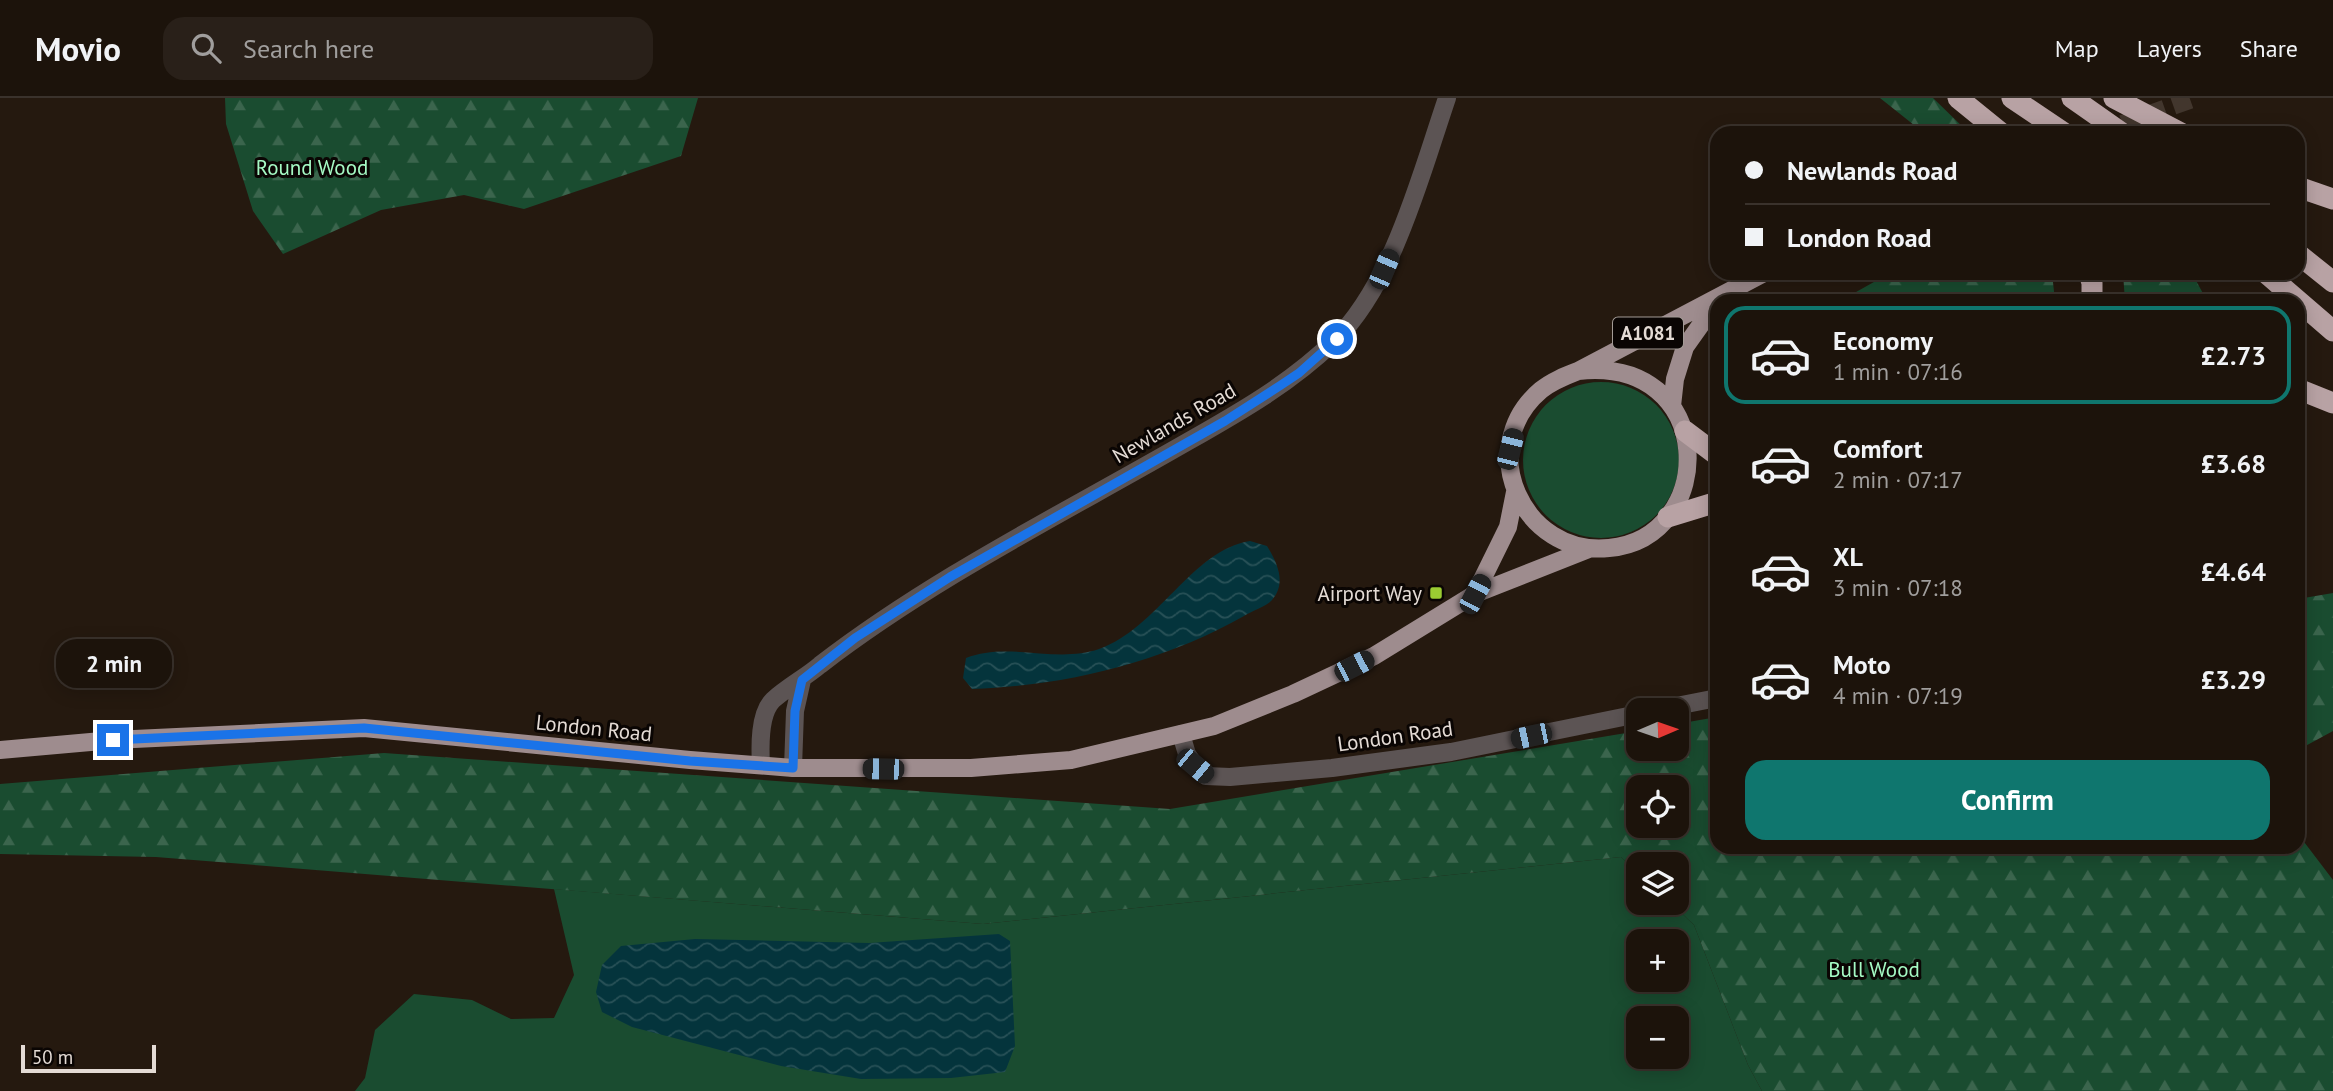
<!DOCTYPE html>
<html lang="en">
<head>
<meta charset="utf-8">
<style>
  body { margin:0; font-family:"PT Sans",sans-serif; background:#292019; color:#f1f3f6; height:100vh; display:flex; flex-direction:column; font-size:26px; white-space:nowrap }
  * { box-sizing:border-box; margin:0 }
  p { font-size:23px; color:#a09e9d }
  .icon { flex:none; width:38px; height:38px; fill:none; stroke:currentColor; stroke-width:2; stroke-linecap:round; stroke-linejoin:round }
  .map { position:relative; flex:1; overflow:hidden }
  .drawer { position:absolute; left:1710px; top:196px; width:595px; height:560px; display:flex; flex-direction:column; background:#1c130b; border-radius:21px; box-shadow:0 4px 18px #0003,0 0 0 2px #3a322c }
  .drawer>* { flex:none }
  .top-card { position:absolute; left:1710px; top:28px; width:595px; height:154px; border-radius:21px; box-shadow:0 4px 18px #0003,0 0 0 2px #3a322c; display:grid; align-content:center; height:154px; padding:0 35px; background:#1c130b }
  .needle { width:46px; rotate:88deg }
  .controls { position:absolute; left:1626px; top:600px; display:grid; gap:14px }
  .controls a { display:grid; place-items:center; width:63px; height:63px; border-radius:14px; background:#1c130b; box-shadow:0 4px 18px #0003,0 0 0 2px #3a322c; font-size:35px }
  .scale { position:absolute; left:21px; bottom:18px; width:135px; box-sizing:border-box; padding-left:7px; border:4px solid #e4dbd5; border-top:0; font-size:19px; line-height:24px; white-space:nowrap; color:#e4dbd5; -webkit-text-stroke:5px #0a0503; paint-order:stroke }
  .end { position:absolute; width:32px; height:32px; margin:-16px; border:9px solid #1a73e8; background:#fff; box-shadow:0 0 0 4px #fff }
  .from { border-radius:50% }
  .bubble { position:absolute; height:49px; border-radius:21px; background:#1c130b; box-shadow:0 4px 18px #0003,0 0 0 2px #3a322c; font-size:23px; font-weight:600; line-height:49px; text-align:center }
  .car { position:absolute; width:21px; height:42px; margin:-21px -10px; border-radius:9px; box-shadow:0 0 5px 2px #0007; background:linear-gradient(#222 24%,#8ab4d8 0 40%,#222 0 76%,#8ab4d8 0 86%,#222 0) }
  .top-card b { display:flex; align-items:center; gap:24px; height:66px; font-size:26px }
  .top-card b+b { border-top:2px solid #3a322c }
  .top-card i { width:18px; height:18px; background:#f1f3f6 }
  ul { padding:12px 0 0; list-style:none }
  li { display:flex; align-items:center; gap:21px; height:98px; margin:0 14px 10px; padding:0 21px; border:4px solid transparent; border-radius:21px }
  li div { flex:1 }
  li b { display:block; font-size:26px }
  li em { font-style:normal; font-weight:600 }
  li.on { border-color:#0f766e }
  li>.icon { width:63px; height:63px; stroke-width:1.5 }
  .button { display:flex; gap:14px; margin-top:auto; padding:14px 35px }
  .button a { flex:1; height:80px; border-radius:21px; background:#0f766e; color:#fff; font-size:28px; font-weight:600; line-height:80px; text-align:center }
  header { display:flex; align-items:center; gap:42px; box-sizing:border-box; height:98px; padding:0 35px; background:#1c130b; border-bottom:2px solid #3a322c }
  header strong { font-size:33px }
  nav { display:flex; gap:38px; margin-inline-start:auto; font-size:24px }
  .search { width:490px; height:63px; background:#292019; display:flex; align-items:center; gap:18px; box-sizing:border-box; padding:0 24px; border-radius:21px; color:#a09e9d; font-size:26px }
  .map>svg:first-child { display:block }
  .grass { fill:#1a4c30; fill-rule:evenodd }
  .forest { fill:url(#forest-firs); fill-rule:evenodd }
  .water { fill:url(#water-waves) }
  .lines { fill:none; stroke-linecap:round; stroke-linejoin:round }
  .major-tunnel { stroke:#42362d; stroke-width:18; stroke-dasharray:18 9; stroke-linecap:butt }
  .minor { stroke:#5c5454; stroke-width:18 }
  .major { stroke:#9e8c8e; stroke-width:18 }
  .highway { stroke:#b8a2a4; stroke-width:21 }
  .route { stroke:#1a73e8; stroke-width:9 }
  .poi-dot { fill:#9bcb32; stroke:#0a0503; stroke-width:2.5 }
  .labels { text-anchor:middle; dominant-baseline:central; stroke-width:6; stroke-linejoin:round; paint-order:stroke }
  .shield { fill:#0a0503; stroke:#a39b96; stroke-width:2 }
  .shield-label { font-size:19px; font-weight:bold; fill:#e4dbd5 }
  .park-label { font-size:21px; fill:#a5fac4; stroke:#0a0503 }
  .street-label { font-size:21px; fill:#e4dbd5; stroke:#0a0503 }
  .poi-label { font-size:21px; fill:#e4dbd5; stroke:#0a0503; text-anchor:end }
</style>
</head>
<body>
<header>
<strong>Movio</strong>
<div class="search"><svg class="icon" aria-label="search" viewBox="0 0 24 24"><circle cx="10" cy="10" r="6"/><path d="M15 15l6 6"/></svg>Search here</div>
<nav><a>Map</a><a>Layers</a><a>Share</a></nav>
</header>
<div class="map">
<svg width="2333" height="993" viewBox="0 0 2333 993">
  <defs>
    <pattern id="forest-firs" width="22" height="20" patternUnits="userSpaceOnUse" patternTransform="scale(1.75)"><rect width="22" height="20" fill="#1a4c30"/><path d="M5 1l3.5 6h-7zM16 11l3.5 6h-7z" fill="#3b654d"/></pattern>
    <pattern id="water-waves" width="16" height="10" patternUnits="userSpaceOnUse" patternTransform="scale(1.75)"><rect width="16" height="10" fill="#04343c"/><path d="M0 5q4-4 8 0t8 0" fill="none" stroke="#285157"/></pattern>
  </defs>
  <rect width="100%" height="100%" fill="#25190f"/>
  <!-- grass -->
  <path class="grass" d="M1523 362a78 78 0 1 1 156 0a78 78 0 1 1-156 0Z
    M 1621,759 L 1638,775 L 1638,805 L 1671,805 L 1694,827 L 1748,967 L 1762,993 L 355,993 L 365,980 L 375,932 L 414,896 L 472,902 L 511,921 L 554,920 L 574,877 L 554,791 L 983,826 ZM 1638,844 L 1676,844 L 1676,882 L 1638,882 ZM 1638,920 L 1676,920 L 1676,959 L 1638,959 Z"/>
  <!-- forest -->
  <path class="forest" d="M 225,0 L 698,0 L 681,58 L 524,111 L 464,97 L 381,112 L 283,156 L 253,113 L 226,26 Z
    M 1880,0 L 1933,0 L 1969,35 L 1924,35 Z
    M 1890,175 L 2052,175 L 2055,203 L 1840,203 Z
    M 2123,175 L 2192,175 L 2207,203 L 2125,203 Z
    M 2333,495 L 2333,633 L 2298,652 L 2298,501 Z
    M 1717,619 L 1717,749 L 2298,749 L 2298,736 L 2333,782 L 2333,993 L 1762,993 L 1748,967 L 1694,827 L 1671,805 L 1676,805 L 1676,766 L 1638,766 L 1638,775 L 1621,759 L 983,826 L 156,759 L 0,756 L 0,686 L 384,655 L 1170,711 L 1638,633 L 1638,651 L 1676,651 L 1677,626 ZM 1638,690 L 1676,690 L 1676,728 L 1638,728 Z"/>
  <!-- water -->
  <path class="water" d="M 1250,443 L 1267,448 C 1277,464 1287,485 1272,502 C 1266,509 1251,513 1244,518 C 1163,564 1065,588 972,591 L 963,580 L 966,560 C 1008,543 1056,566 1099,551 C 1157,531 1192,452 1250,443 Z
    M 999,836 L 1010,843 L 1015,948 L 1005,974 L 951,980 L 861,981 L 781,968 L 632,929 L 602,914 L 596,894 L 602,867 L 621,848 L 695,841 L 869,845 Z"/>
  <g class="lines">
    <!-- major-tunnel -->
    <path class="major-tunnel" d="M 2097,35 L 2195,0"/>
    <!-- minor -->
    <path class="minor" d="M 1656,612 L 1717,600
      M 1181,636 L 1187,656 L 1195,668 L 1206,678 L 1230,679 L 1332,670 L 1451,654 L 1638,616
      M 761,667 C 760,649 759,616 773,602 C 787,589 806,579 820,567 C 929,483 1054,420 1173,352 C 1229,320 1287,289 1334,243 C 1393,186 1421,76 1447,0
      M 793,670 L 795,613 L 802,582"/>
    <!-- major -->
    <path class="major" d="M 1578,273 C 1718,257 1719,440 1609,450 C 1523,459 1473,349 1541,292 C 1552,283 1565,278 1578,273 L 1764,175
      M 1672,308 L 1675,281 L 1685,249 L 1717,204
      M 1475,496 L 1508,429 L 1515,394
      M 0,652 L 113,642 L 364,630 L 690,662 L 793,670 L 971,670 L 1071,662 L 1214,628 L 1293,596 L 1374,558 L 1475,496 L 1589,451"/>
    <!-- highway -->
    <path class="highway" d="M 1958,0 L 2001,35
      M 2012,0 L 2064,35
      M 2072,0 L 2122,35
      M 2114,0 L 2181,35
      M 2298,89 L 2333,101
      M 2298,156 L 2333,184
      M 2089,175 L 2092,185 L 2092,203
      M 2266,175 L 2333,233
      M 2298,291 L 2333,305
      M 1685,333 L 1717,357
      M 1668,419 L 1717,404"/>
  </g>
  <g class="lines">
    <!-- route -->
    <path class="route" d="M 113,642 L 364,630 L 690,663 L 793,670 L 795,613 L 802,582 L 855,540 L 950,479 L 1225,323 L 1281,287 L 1299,275 L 1337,241"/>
  </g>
  <!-- markers -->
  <rect class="poi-dot" x="1429" y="488" width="14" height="14" rx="3.5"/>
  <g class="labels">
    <!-- shield labels -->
    <rect class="shield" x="1613" y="219.5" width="70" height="31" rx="5"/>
    <g class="shield-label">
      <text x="1648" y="235">A1081</text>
    </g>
    <!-- park labels -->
    <g class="park-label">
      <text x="312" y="69">Round Wood</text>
      <text x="1874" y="871">Bull Wood</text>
    </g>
    <!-- street labels -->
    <g class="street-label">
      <text transform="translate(1174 325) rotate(-30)">Newlands Road</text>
      <text transform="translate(594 630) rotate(6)">London Road</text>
      <text transform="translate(1395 638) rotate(-8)">London Road</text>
    </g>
    <!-- poi labels -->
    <g class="poi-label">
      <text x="1422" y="495">Airport Way</text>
    </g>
  </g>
</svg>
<div class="controls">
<a><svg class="needle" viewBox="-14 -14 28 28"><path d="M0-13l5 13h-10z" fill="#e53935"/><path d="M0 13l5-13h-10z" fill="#a09e9d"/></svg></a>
<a><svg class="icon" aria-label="locate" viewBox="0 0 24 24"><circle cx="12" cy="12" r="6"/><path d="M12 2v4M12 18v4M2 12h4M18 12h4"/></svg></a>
<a><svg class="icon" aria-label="layers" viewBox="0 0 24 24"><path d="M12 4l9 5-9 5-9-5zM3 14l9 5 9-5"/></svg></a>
<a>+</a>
<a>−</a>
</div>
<div class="scale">50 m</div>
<i class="end from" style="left:1337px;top:241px"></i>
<i class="end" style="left:113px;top:642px"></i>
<div class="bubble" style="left:56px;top:541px;width:116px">2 min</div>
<i class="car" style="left:1384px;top:171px;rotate:23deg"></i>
<i class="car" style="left:1510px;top:351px;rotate:14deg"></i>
<i class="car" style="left:1475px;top:496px;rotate:28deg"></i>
<i class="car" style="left:1354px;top:568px;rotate:63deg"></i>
<i class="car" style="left:1531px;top:638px;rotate:258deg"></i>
<i class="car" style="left:1195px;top:668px;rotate:130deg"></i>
<i class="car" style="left:883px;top:671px;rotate:271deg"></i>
<div class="top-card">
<b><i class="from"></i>Newlands Road</b>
<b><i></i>London Road</b>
</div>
<section class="drawer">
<ul>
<li class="on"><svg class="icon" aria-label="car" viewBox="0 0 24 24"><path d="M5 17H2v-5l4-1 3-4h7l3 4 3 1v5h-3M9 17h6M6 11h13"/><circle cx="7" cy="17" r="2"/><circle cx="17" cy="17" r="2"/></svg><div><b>Economy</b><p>1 min · 07:16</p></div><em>£2.73</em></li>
<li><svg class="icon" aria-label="car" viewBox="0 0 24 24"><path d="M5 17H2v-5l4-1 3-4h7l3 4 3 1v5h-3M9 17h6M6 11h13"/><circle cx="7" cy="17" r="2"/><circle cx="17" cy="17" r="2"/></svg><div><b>Comfort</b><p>2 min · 07:17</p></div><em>£3.68</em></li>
<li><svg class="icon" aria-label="car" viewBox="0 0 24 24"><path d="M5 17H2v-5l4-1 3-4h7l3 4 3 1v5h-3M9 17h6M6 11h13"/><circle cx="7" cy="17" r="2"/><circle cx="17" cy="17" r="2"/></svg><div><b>XL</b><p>3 min · 07:18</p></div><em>£4.64</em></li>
<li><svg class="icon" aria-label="car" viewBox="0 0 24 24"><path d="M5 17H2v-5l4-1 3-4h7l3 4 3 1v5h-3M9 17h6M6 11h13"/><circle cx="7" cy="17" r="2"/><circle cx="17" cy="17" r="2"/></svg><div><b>Moto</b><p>4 min · 07:19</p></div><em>£3.29</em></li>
</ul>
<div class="button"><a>Confirm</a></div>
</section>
</div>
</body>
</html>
